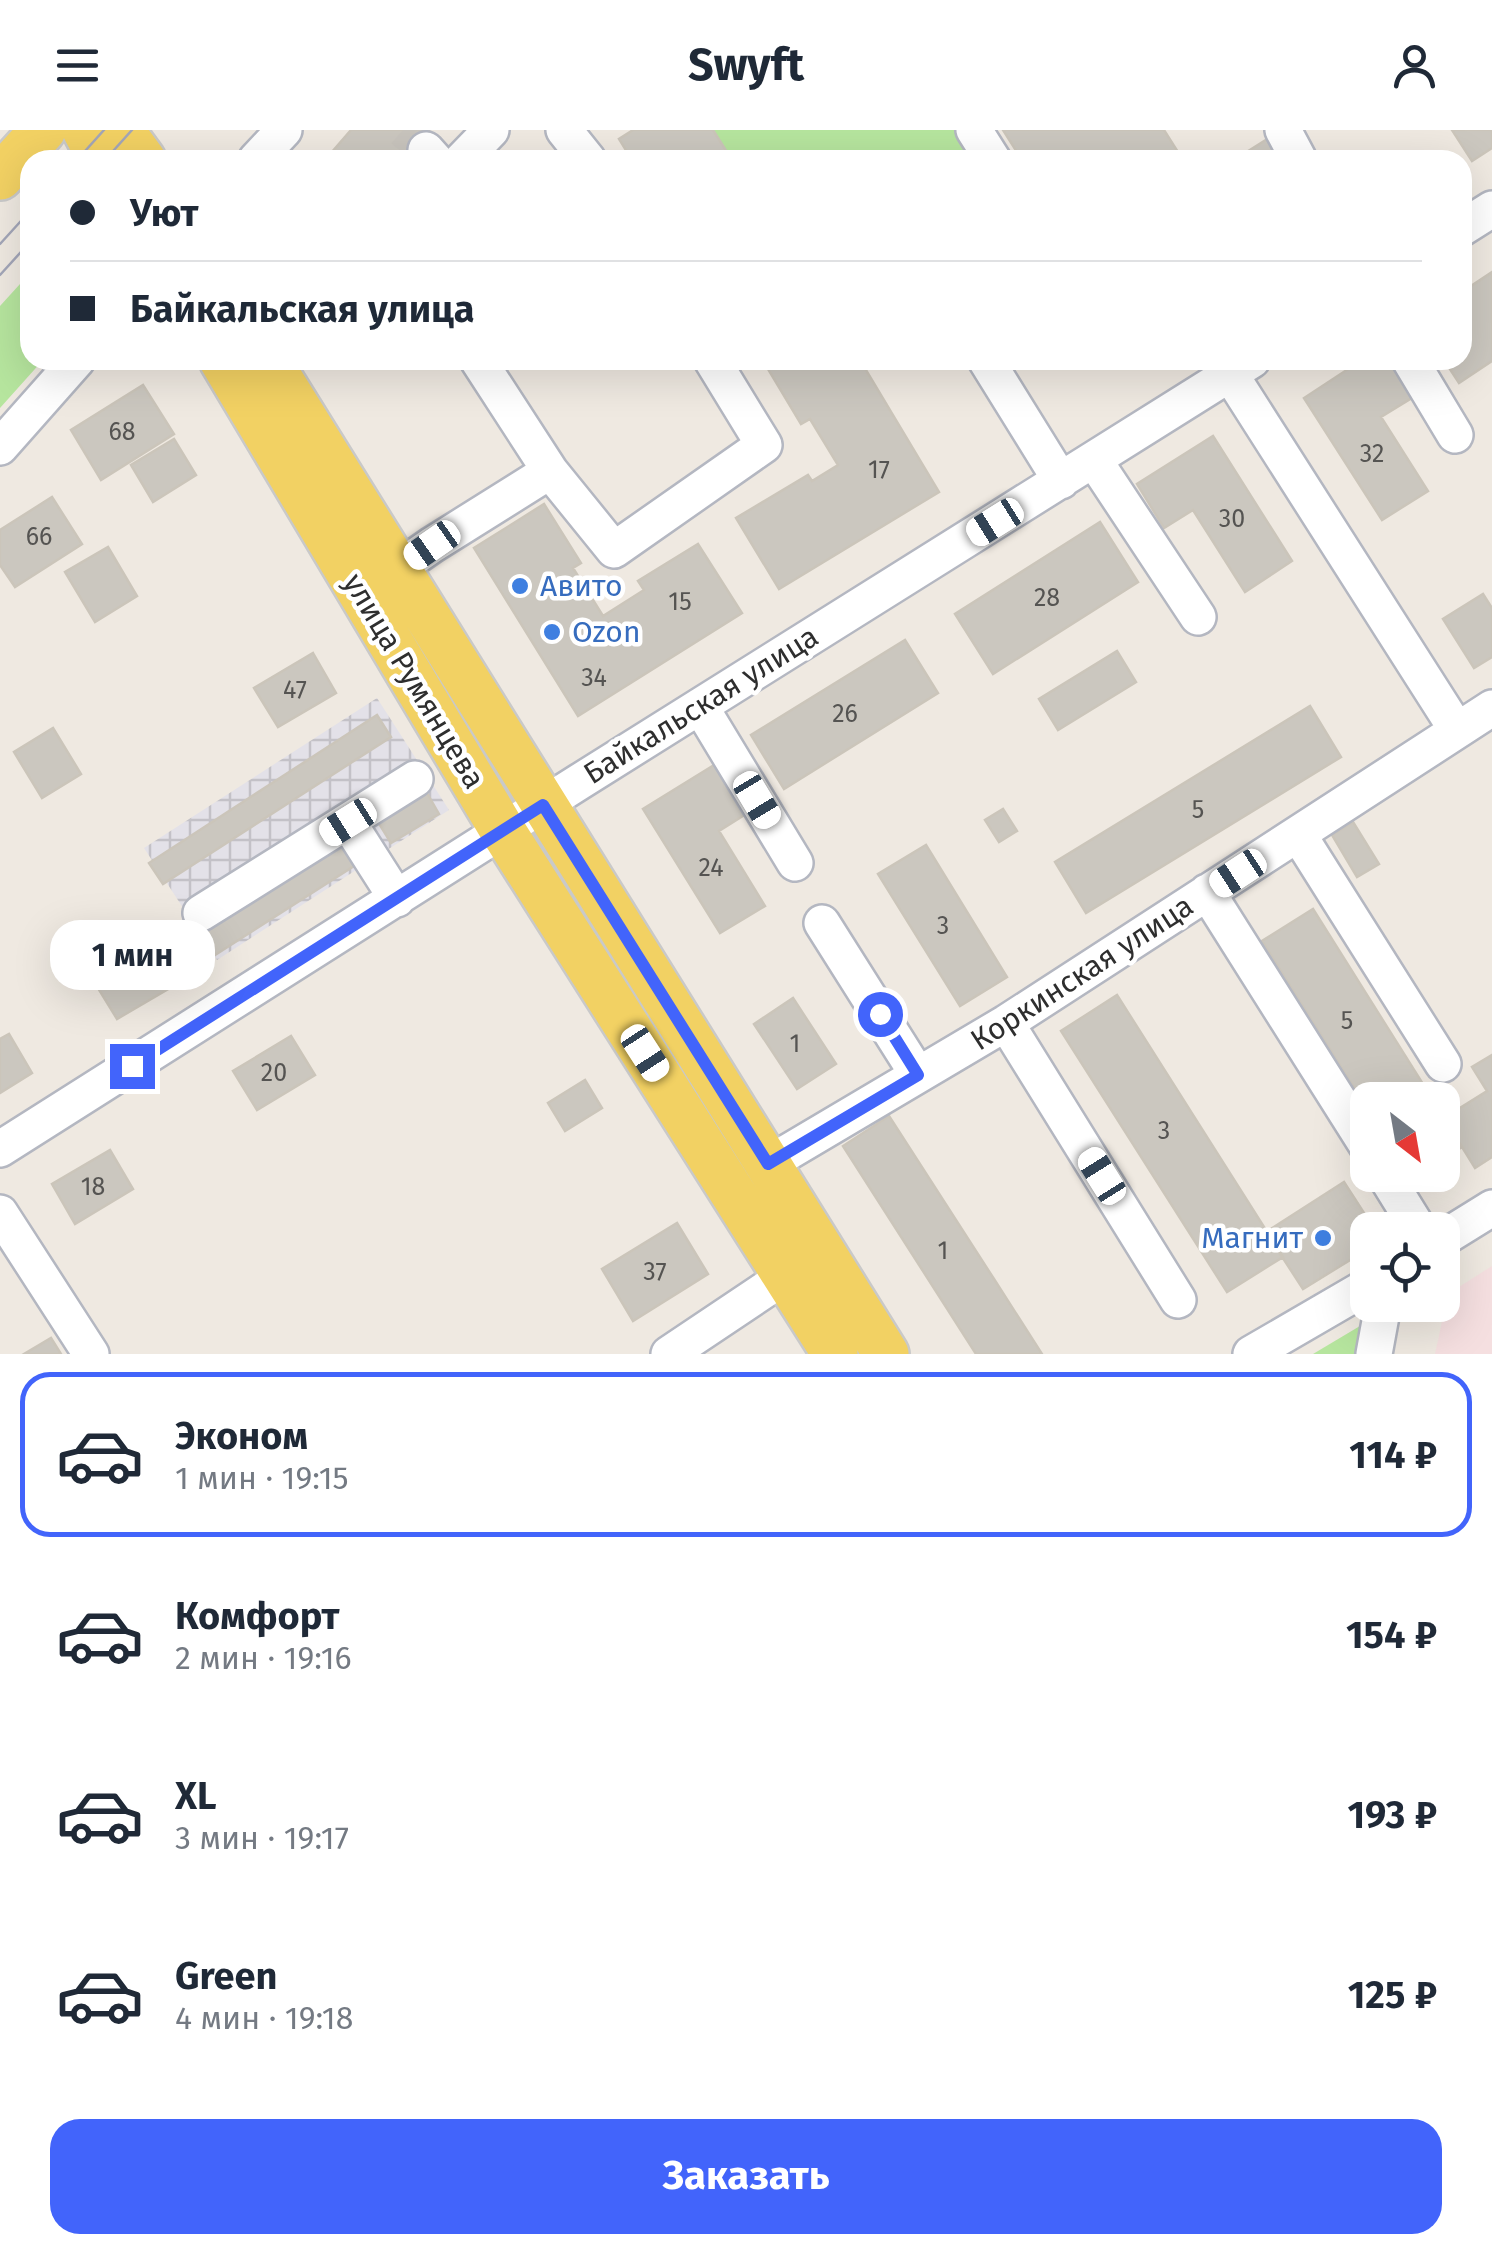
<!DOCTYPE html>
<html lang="ru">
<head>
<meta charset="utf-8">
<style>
  body { margin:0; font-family:"Fira Sans",sans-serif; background:#f6f6f7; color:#1f2937; height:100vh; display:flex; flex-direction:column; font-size:38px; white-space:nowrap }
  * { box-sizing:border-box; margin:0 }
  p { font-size:32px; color:#747a83 }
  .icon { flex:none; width:55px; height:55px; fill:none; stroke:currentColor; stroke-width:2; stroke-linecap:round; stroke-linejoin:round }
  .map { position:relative; height:1224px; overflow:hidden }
  .panel { display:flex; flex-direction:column; background:#fff; flex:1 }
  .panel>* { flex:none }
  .top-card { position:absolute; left:20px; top:20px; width:1452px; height:220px; border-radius:30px; box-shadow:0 10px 40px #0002; display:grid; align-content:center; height:220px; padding:0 50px; background:#fff }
  .needle { width:65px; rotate:149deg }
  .buttons { position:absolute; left:1350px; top:952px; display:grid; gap:20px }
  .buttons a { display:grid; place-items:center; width:110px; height:110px; border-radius:20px; background:#fff; box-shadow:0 10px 40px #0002; font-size:50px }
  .end { position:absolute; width:45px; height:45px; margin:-22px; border:12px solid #4264fb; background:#fff; box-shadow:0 0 0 5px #fff }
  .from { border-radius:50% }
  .bubble { position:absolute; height:70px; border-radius:30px; background:#fff; box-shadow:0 10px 40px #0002; font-size:32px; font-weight:700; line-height:70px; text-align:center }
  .car { position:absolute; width:30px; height:60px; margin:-30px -15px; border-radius:12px; box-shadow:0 0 8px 2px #0007; background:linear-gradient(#fff 24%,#345 0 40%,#fff 0 76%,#345 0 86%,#fff 0) }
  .top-card b { display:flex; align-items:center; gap:35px; height:95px; font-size:38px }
  .top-card b+b { border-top:2px solid #e0e1e3 }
  .top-card i { width:25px; height:25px; background:#1f2937 }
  ul { padding:18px 0 0; list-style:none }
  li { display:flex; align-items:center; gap:30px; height:165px; margin:0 20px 15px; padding:0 30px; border:5px solid transparent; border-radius:30px }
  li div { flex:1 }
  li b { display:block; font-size:38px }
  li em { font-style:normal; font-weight:700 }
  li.active { border-color:#4264fb }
  li>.icon { width:90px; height:90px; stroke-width:1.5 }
  .action { display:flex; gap:20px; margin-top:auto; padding:20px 50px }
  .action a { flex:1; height:115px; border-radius:30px; background:#4264fb; color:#fff; font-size:40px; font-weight:700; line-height:115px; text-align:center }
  header { display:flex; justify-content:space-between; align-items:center; height:130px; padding:0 50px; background:#fff; font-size:45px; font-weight:700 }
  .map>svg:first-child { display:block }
  .industrial { fill:url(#industrial-grid) }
  .medical { fill:#f5dfe0 }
  .grass { fill:#b6e59e }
  .building { fill:#cbc7bf; stroke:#cbc5ba; stroke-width:2.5 }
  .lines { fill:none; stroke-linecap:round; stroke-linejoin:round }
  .minor-tunnel { stroke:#c8c4bd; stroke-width:35; stroke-dasharray:35 18; stroke-linecap:butt }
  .minor-casing { stroke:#b4b7c1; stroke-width:40 }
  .major-casing { stroke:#c9c9c9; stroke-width:50 }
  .minor { stroke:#fff; stroke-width:35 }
  .major { stroke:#f2d163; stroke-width:45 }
  .tram { stroke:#a3a6b8; stroke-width:2.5 }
  .route { stroke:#4264fb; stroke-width:12 }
  .shop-dot { fill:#3f7fe0; stroke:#fff; stroke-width:4 }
  .labels { text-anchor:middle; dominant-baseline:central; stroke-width:9; stroke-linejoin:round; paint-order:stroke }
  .number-label { font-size:25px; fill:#555452 }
  .shop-label { font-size:30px; fill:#366cbe; stroke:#fff; text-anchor:start }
  .street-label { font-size:30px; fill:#2e2e2e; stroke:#fff }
</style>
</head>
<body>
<header><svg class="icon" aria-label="menu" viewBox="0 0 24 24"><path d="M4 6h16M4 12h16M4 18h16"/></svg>Swyft<svg class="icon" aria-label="person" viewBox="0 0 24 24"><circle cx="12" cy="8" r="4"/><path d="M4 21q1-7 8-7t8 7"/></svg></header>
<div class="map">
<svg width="1492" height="1224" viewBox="0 0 1492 1224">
  <defs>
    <pattern id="industrial-grid" width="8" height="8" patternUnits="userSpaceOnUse" patternTransform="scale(2.5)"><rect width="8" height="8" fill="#e3e1e8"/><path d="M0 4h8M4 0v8" fill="none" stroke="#c3c1c7"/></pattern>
  </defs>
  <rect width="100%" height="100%" fill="#efe9e1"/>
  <!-- industrial -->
  <path class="industrial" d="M 377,568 L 449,680 L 217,830 L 144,718 Z"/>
  <!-- medical -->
  <path class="medical" d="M 1492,1136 L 1492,1224 L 1435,1224 L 1448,1164 Z"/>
  <!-- grass -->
  <path class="grass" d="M 713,0 L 954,0 L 974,30 L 732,30 Z
    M 30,143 L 30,230 L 43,230 L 0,278 L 0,176 Z
    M 1370,1190 L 1363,1224 L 1313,1224 Z"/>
  <!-- building -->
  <path class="building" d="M 351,0 L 423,0 L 434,10 L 416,30 L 325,30 Z
    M 633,0 L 713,0 L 732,30 L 632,30 L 619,9 Z
    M 1003,0 L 1164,0 L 1183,30 L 1022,30 Z
    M 1452,0 L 1492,0 L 1492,18 L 1472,31 Z
    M 1269,8 L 1283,30 L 1234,30 Z
    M 1492,142 L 1492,231 L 1459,253 L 1444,230 L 1462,230 L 1462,162 Z
    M 772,230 L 860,230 L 939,362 L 779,459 L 736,388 L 808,345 L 812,351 L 838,335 L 810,289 L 801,294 L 765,234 Z
    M 1362,230 L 1391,230 L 1415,266 L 1381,287 L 1428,361 L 1382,390 L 1304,268 Z
    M 143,255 L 174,304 L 101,350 L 71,300 Z
    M 1213,306 L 1292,431 L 1245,462 L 1193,380 L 1164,398 L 1137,354 Z
    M 174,309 L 196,345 L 153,372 L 131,335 Z
    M 52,367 L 82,414 L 15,457 L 0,435 L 0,400 Z
    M 544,374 L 581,433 L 573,438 L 603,486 L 644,460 L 638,451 L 698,414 L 742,483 L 578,586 L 474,418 Z
    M 1100,392 L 1138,452 L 993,544 L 955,484 Z
    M 108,417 L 137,466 L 95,492 L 65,442 Z
    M 1483,464 L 1492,478 L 1492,527 L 1474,538 L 1443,489 Z
    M 905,510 L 938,563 L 784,659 L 751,605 Z
    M 1117,521 L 1136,552 L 1058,600 L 1039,569 Z
    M 313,523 L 336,563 L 278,597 L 254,558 Z
    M 1310,576 L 1341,627 L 1086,783 L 1055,732 Z
    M 377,585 L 391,607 L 163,754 L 149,733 Z
    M 53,598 L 81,644 L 42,668 L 14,622 Z
    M 719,632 L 749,682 L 719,701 L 765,776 L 720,803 L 643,679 Z
    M 427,663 L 439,684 L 391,713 L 378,692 Z
    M 1003,679 L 1017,701 L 999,712 L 985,690 Z
    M 1353,692 L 1379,734 L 1357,747 L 1332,705 Z
    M 343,712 L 357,734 L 215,825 L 202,803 Z
    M 926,715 L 1007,847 L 960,876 L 878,744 Z
    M 1313,779 L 1433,970 L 1368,970 L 1368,980 L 1262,811 Z
    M 151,815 L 175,855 L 117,889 L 93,850 Z
    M 1117,865 L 1283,1127 L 1227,1162 L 1061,901 Z
    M 793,868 L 836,934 L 797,959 L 754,894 Z
    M 9,904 L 32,943 L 0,963 L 0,909 Z
    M 291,906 L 315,945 L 257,980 L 233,941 Z
    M 1492,925 L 1492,1027 L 1475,1038 L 1444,988 L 1487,961 L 1472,937 Z
    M 585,950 L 602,978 L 565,1001 L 548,973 Z
    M 889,986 L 994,1149 L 1042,1224 L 976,1224 L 843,1016 Z
    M 1442,986 L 1462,1017 L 1442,1029 Z
    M 110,1020 L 133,1059 L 75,1094 L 52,1054 Z
    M 1344,1052 L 1375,1100 L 1368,1100 L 1368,1119 L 1303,1159 L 1266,1102 Z
    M 677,1093 L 708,1144 L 633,1191 L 602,1139 Z
    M 51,1208 L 61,1224 L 24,1224 Z"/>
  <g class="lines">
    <!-- minor-tunnel -->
    <path class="minor-tunnel" d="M 403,0 L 426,20"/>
    <!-- minor casing -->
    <g class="minor-casing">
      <path id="minor" d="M 564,0 L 588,30
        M 974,0 L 993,30
        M 1283,0 L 1299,30
        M 426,20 L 435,30
        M 256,30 L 284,0
        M 462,30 L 491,0
        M 1462,98 L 1492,79
        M 986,230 L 1061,351
        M 1410,230 L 1455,305
        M 1230,244 L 1457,600
        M 0,317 L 77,230
        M 1094,330 L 1198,487
        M 550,341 L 614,420 L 764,315 L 712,230
        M 396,440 L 432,415 L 550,341 L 478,230
        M 700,576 L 795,733
        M 348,692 L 397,769
        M 1298,704 L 1443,934
        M 1207,762 L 1368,1017
        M 201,783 L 415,649
        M 822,793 L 918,945
        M 1006,893 L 1178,1170
        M 0,1019 L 579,652 L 1252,230
        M 768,1034 L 1006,893 L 1492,578
        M 1385,1045 L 1419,1100
        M 0,1083 L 91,1224
        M 1442,1109 L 1492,1078
        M 669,1224 L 787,1145
        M 1251,1224 L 1368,1156
        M 1374,1224 L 1383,1175"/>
    </g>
    <!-- major casing -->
    <g class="major-casing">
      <path id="major" d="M 85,0 L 101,30
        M 121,0 L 143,30
        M 0,47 L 43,0
        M 222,230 L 503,701 L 835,1224
        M 268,230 L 886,1224"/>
    </g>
    <!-- minor -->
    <use href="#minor" class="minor"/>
    <!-- major -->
    <use href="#major" class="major"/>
    <!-- tram -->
    <path class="tram" d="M 77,30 L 104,0
      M 105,30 L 132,0
      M 0,114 L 30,81
      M 0,145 L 30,112"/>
  </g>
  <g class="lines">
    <!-- route -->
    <path class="route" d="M 132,936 L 543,675 L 768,1034 L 918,945 L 880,884"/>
  </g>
  <!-- markers -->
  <g class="shop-dot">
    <circle cx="520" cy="456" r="10"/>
    <circle cx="552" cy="502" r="10"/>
    <circle cx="1323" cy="1108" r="10"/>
  </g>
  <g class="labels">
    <!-- number labels -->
    <g class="number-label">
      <text x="122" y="302">68</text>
      <text x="1372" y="324">32</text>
      <text x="879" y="340">17</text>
      <text x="1232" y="389">30</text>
      <text x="39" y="407">66</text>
      <text x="1047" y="468">28</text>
      <text x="680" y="472">15</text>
      <text x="594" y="548">34</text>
      <text x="295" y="560">47</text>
      <text x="845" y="584">26</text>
      <text x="1198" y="680">5</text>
      <text x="711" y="738">24</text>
      <text x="943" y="796">3</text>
      <text x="1347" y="891">5</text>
      <text x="795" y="914">1</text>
      <text x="274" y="943">20</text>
      <text x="1164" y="1001">3</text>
      <text x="93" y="1057">18</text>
      <text x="943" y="1121">1</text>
      <text x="655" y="1142">37</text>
    </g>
    <!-- shop labels -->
    <g class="shop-label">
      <text x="540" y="456">Авито</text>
      <text x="572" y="502">Ozon</text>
      <text x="1303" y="1108" text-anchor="end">Магнит</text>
    </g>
    <!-- street labels -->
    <g class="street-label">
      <text transform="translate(414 551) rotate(59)">улица Румянцева</text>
      <text transform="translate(701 575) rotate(-32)">Байкальская улица</text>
      <text transform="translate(1082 843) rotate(-33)">Коркинская улица</text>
    </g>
  </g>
</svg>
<div class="buttons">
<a><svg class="needle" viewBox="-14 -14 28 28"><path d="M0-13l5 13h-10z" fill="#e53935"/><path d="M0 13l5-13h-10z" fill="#747a83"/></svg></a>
<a><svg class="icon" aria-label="locate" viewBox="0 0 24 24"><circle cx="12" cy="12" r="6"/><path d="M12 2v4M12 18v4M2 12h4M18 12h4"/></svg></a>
</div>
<i class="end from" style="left:880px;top:884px"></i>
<i class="end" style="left:132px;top:936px"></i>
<div class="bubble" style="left:50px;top:790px;width:165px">1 мин</div>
<i class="car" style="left:995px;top:392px;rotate:238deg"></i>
<i class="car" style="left:432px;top:415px;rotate:235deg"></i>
<i class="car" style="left:757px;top:670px;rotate:149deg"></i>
<i class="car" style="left:348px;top:692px;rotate:238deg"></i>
<i class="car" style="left:1238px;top:743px;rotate:237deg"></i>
<i class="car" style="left:645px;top:923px;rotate:147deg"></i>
<i class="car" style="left:1102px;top:1046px;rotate:328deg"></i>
<div class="top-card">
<b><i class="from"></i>Уют</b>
<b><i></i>Байкальская улица</b>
</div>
</div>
<section class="panel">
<ul>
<li class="active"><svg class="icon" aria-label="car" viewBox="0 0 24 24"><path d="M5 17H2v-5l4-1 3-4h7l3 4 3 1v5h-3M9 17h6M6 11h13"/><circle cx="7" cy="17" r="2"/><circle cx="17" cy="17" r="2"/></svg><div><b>Эконом</b><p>1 мин · 19:15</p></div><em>114 ₽</em></li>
<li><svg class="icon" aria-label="car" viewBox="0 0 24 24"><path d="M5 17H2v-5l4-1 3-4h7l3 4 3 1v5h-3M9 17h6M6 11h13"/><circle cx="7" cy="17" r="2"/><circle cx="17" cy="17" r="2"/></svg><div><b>Комфорт</b><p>2 мин · 19:16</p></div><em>154 ₽</em></li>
<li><svg class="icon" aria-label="car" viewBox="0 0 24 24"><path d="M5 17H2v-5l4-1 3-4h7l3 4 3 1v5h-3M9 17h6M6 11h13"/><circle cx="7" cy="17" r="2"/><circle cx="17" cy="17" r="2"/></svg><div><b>XL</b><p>3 мин · 19:17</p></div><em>193 ₽</em></li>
<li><svg class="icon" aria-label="car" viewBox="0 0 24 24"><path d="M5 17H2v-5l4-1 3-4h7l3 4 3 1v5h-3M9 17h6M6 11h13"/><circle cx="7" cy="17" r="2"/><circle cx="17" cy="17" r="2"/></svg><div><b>Green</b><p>4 мин · 19:18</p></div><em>125 ₽</em></li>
</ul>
<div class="action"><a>Заказать</a></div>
</section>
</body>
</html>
